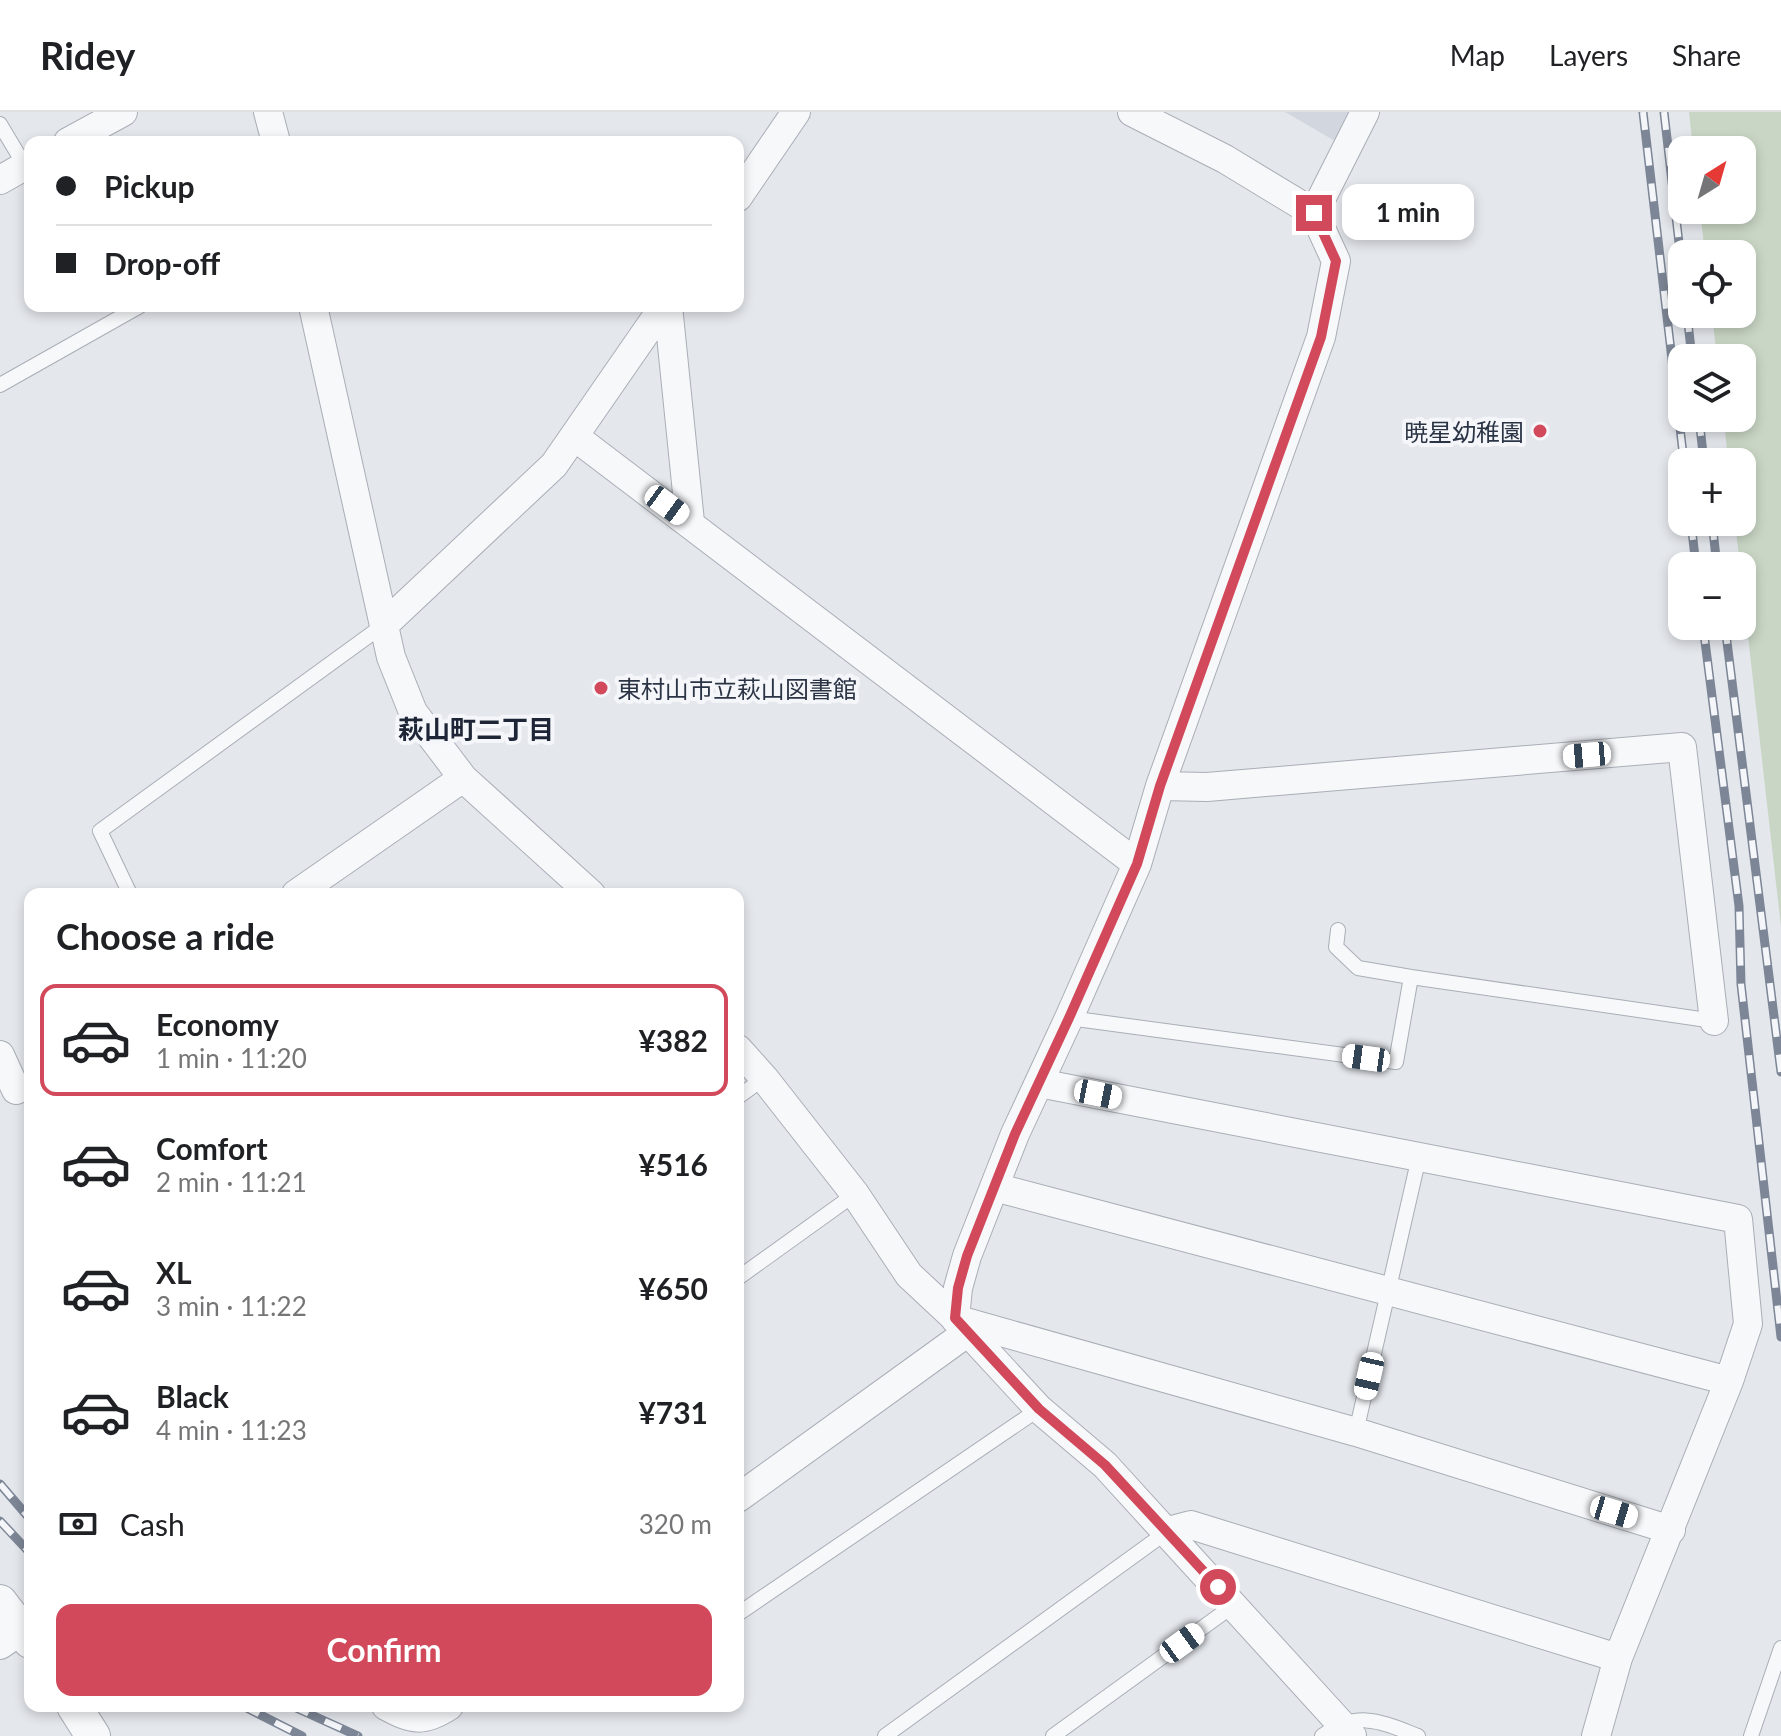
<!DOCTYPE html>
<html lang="en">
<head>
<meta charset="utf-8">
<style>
  body { margin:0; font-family:Lato,"Noto Sans JP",sans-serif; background:#f2f2f2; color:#202124; height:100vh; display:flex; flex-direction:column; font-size:30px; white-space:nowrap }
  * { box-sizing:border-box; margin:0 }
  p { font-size:26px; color:#757577 }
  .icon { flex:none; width:44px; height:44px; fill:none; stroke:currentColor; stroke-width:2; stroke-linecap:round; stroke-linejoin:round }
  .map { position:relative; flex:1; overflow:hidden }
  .drawer { position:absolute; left:24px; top:776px; width:720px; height:824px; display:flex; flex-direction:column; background:#fff; border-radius:16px; box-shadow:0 4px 12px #0003 }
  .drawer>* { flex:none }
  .banner { position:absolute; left:24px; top:24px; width:720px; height:176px; border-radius:16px; box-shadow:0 4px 12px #0003; display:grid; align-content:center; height:176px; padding:0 32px; background:#fff }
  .needle { width:52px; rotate:37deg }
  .fabs { position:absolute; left:1668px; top:24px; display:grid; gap:16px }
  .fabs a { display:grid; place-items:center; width:88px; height:88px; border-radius:16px; background:#fff; box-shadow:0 4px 12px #0003; font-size:40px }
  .end { position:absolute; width:36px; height:36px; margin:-18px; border:10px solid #d1495b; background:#fff; box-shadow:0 0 0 4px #fff }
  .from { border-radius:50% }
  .bubble { position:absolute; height:56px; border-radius:16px; background:#fff; box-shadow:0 4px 12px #0003; font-size:26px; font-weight:700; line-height:56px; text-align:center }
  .car { position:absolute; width:24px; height:48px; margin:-24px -12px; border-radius:10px; box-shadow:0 0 6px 2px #0007; background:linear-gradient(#fff 24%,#345 0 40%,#fff 0 76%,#345 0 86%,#fff 0) }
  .banner b { display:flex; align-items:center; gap:28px; height:76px; font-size:30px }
  .banner b+b { border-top:2px solid #e0e0e0 }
  .banner i { width:20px; height:20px; background:#202124 }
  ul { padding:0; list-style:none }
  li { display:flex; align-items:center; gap:24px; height:112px; margin:0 16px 12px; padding:0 16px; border:4px solid transparent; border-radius:16px }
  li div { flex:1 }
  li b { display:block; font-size:30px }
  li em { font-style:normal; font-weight:700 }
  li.current { border-color:#d1495b }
  li>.icon { width:72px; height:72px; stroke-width:1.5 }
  h2 { padding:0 32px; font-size:36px; line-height:96px }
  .pay { display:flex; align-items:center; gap:20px; height:88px; padding:0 32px; font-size:30px }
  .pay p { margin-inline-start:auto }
  .primary-button { display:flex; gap:16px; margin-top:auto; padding:16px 32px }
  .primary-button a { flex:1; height:92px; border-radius:16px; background:#d1495b; color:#fff; font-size:32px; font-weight:700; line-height:92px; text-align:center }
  header { display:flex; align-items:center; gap:48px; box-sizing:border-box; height:112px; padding:0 40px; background:#fff; border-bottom:2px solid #e0e0e0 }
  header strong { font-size:38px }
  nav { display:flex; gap:44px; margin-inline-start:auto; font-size:28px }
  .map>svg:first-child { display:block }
  .built { fill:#d2d6de }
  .green { fill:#c9d6c5 }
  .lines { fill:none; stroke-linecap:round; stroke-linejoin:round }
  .service-casing { stroke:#a9aeb7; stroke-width:16 }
  .minor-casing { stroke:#a9aeb7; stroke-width:30 }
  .tertiary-casing { stroke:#a9aeb7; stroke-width:36 }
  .service { stroke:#f7f8fa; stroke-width:14 }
  .minor { stroke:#f7f8fa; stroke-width:28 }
  .tertiary { stroke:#f7f8fa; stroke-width:34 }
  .rail-casing { stroke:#7d8696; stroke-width:9 }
  .rail { stroke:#f4f6f9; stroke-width:6; stroke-dasharray:18; stroke-linecap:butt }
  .route { stroke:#d1495b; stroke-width:10 }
  .poi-dot { fill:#d1495b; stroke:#f4f6f9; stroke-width:3 }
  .labels { text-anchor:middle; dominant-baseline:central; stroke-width:8; stroke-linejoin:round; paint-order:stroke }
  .poi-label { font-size:24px; fill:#2b3445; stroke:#f4f6f9; text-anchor:end }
  .neighbourhood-label { font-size:26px; font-weight:bold; fill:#1d2536; stroke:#f4f6f9 }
</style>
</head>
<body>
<header>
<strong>Ridey</strong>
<nav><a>Map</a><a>Layers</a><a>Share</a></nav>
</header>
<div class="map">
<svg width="1781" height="1624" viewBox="0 0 1781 1624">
  <rect width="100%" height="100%" fill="#e4e7ec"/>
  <!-- built -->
  <path class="built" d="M 1285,0 L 1349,0 L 1335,29 Z"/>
  <!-- green -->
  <path class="green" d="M 1689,0 L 1781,0 L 1781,815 L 1735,410 L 1742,410 L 1742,350 L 1728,350 L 1724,306 L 1742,306 L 1742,246 L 1717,246 L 1712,202 L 1742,202 L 1742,142 L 1705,142 L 1700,98 L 1742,98 L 1742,38 L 1693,38 Z"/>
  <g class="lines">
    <!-- service casing -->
    <g class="service-casing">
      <path id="service" d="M 0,12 L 25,54
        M 0,273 L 140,194
        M 130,782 L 100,719 L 385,512
        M 1338,818 L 1336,835 L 1358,856 L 1411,865
        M 1069,906 L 1396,950 L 1411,865 L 1714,909
        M 738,985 L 764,966
        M 738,1166 L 855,1082
        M 1356,1320 L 1419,1045
        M 738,1502 L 1039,1297
        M 885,1624 L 1168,1419
        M 1053,1624 L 1234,1493
        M 1322,1624 C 1358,1598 1379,1609 1418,1624
        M 1751,1624 L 1781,1536"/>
    </g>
    <!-- minor casing -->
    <g class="minor-casing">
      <path id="minor" d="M 268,0 L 276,30
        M 68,30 L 123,0
        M 0,68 L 30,51
        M 738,85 L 796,0
        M 1314,101 L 1365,0
        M 313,194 L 391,545 L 413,600 L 463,666 L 591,782
        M 668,194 L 690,410
        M 575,325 L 1137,752
        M 385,512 L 554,353 L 664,194
        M 1160,674 L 1207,675 L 1682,635 L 1714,909
        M 296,782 L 463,666
        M 738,937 L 764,966 L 855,1082 L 909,1163 L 955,1206 L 1039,1297 L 1105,1353 L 1352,1624
        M 0,943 L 16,978
        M 1039,971 L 1738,1107 L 1748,1212 L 1729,1269 L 1618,1546 L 1596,1624
        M 994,1075 L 1729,1269
        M 955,1206 L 958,1176 L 967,1144 L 1015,1022 L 1069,906 L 1137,752 L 1160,674 L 1321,225 L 1336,149 L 1314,101 L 1225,47 L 1132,0
        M 955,1207 L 1356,1320 L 1671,1418
        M 738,1386 L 968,1220
        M 1168,1419 L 1191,1413 L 1618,1546
        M 0,1533 L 22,1518
        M 386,1594 C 412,1608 423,1611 449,1594"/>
    </g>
    <!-- tertiary casing -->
    <g class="tertiary-casing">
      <path id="tertiary" d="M 0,1490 L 30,1529
        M 74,1594 L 93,1624"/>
    </g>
    <!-- service -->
    <use href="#service" class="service"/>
    <!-- minor -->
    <use href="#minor" class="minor"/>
    <!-- tertiary -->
    <use href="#tertiary" class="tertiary"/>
    <!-- rail casing -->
    <g class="rail-casing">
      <path id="rail" d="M 1643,0 L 1684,350
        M 1664,0 L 1682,157
        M 1687,202 L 1692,246
        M 1699,306 L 1704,350
        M 1691,410 L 1696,454
        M 1712,410 L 1717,454
        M 1703,514 L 1739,794 L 1741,872 L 1781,1225
        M 1725,514 L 1781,960
        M 0,1372 L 30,1407
        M 0,1409 L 30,1441
        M 243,1594 L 302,1624
        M 292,1594 L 358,1624"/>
    </g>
    <!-- rail -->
    <use href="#rail" class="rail"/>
  </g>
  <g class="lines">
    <!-- route -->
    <path class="route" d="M 1218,1475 L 1105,1353 L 1039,1297 L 955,1206 L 958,1176 L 967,1144 L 1015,1022 L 1069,906 L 1137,752 L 1160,674 L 1321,225 L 1336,149 L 1314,101"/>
  </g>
  <!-- markers -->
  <g class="poi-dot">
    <circle cx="1540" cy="319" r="8"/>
    <circle cx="601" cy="576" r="8"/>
  </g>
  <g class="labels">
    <!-- poi labels -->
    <g class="poi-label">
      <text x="1524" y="319">暁星幼稚園</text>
      <text x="617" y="576" text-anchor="start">東村山市立萩山図書館</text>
    </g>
    <!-- neighbourhood labels -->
    <g class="neighbourhood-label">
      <text x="476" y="617">萩山町二丁目</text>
    </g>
  </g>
</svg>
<div class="fabs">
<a><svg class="needle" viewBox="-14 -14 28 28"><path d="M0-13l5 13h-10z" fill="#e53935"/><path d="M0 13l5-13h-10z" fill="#757577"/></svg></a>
<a><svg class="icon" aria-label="locate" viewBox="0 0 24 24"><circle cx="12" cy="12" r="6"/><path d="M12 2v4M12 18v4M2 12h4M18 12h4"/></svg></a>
<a><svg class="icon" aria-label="layers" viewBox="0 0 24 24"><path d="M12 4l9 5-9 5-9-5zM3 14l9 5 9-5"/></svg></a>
<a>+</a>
<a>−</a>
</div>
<i class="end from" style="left:1218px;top:1475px"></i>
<i class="end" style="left:1314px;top:101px"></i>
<div class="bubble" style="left:1342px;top:72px;width:132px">1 min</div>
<i class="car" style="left:667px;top:393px;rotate:126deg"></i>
<i class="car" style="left:1587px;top:643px;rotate:265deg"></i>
<i class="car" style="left:1366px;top:946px;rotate:278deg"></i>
<i class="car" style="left:1098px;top:982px;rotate:101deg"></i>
<i class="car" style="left:1369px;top:1264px;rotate:193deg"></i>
<i class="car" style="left:1614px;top:1400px;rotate:107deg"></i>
<i class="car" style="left:1182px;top:1531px;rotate:54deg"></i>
<div class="banner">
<b><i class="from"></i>Pickup</b>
<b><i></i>Drop-off</b>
</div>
<section class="drawer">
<h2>Choose a ride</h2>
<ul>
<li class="current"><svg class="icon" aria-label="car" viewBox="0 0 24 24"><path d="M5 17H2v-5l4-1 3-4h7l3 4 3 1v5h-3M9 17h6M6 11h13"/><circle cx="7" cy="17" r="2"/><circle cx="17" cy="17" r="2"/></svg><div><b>Economy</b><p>1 min · 11:20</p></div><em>¥382</em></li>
<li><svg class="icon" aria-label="car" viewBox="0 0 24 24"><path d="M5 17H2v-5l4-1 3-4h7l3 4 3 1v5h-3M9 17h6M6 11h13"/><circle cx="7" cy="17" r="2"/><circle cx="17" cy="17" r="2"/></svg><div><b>Comfort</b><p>2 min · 11:21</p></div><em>¥516</em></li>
<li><svg class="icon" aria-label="car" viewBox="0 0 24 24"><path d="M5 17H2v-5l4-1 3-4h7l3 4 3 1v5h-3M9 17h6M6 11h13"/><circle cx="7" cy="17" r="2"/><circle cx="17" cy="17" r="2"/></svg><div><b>XL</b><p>3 min · 11:22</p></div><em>¥650</em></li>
<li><svg class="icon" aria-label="car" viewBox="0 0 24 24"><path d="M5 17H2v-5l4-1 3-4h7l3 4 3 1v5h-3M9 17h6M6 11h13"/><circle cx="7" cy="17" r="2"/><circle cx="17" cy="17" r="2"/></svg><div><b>Black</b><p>4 min · 11:23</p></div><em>¥731</em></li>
</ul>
<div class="pay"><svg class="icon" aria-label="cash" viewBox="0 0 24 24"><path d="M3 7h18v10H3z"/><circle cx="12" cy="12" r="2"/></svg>Cash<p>320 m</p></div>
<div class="primary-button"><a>Confirm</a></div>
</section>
</div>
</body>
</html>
